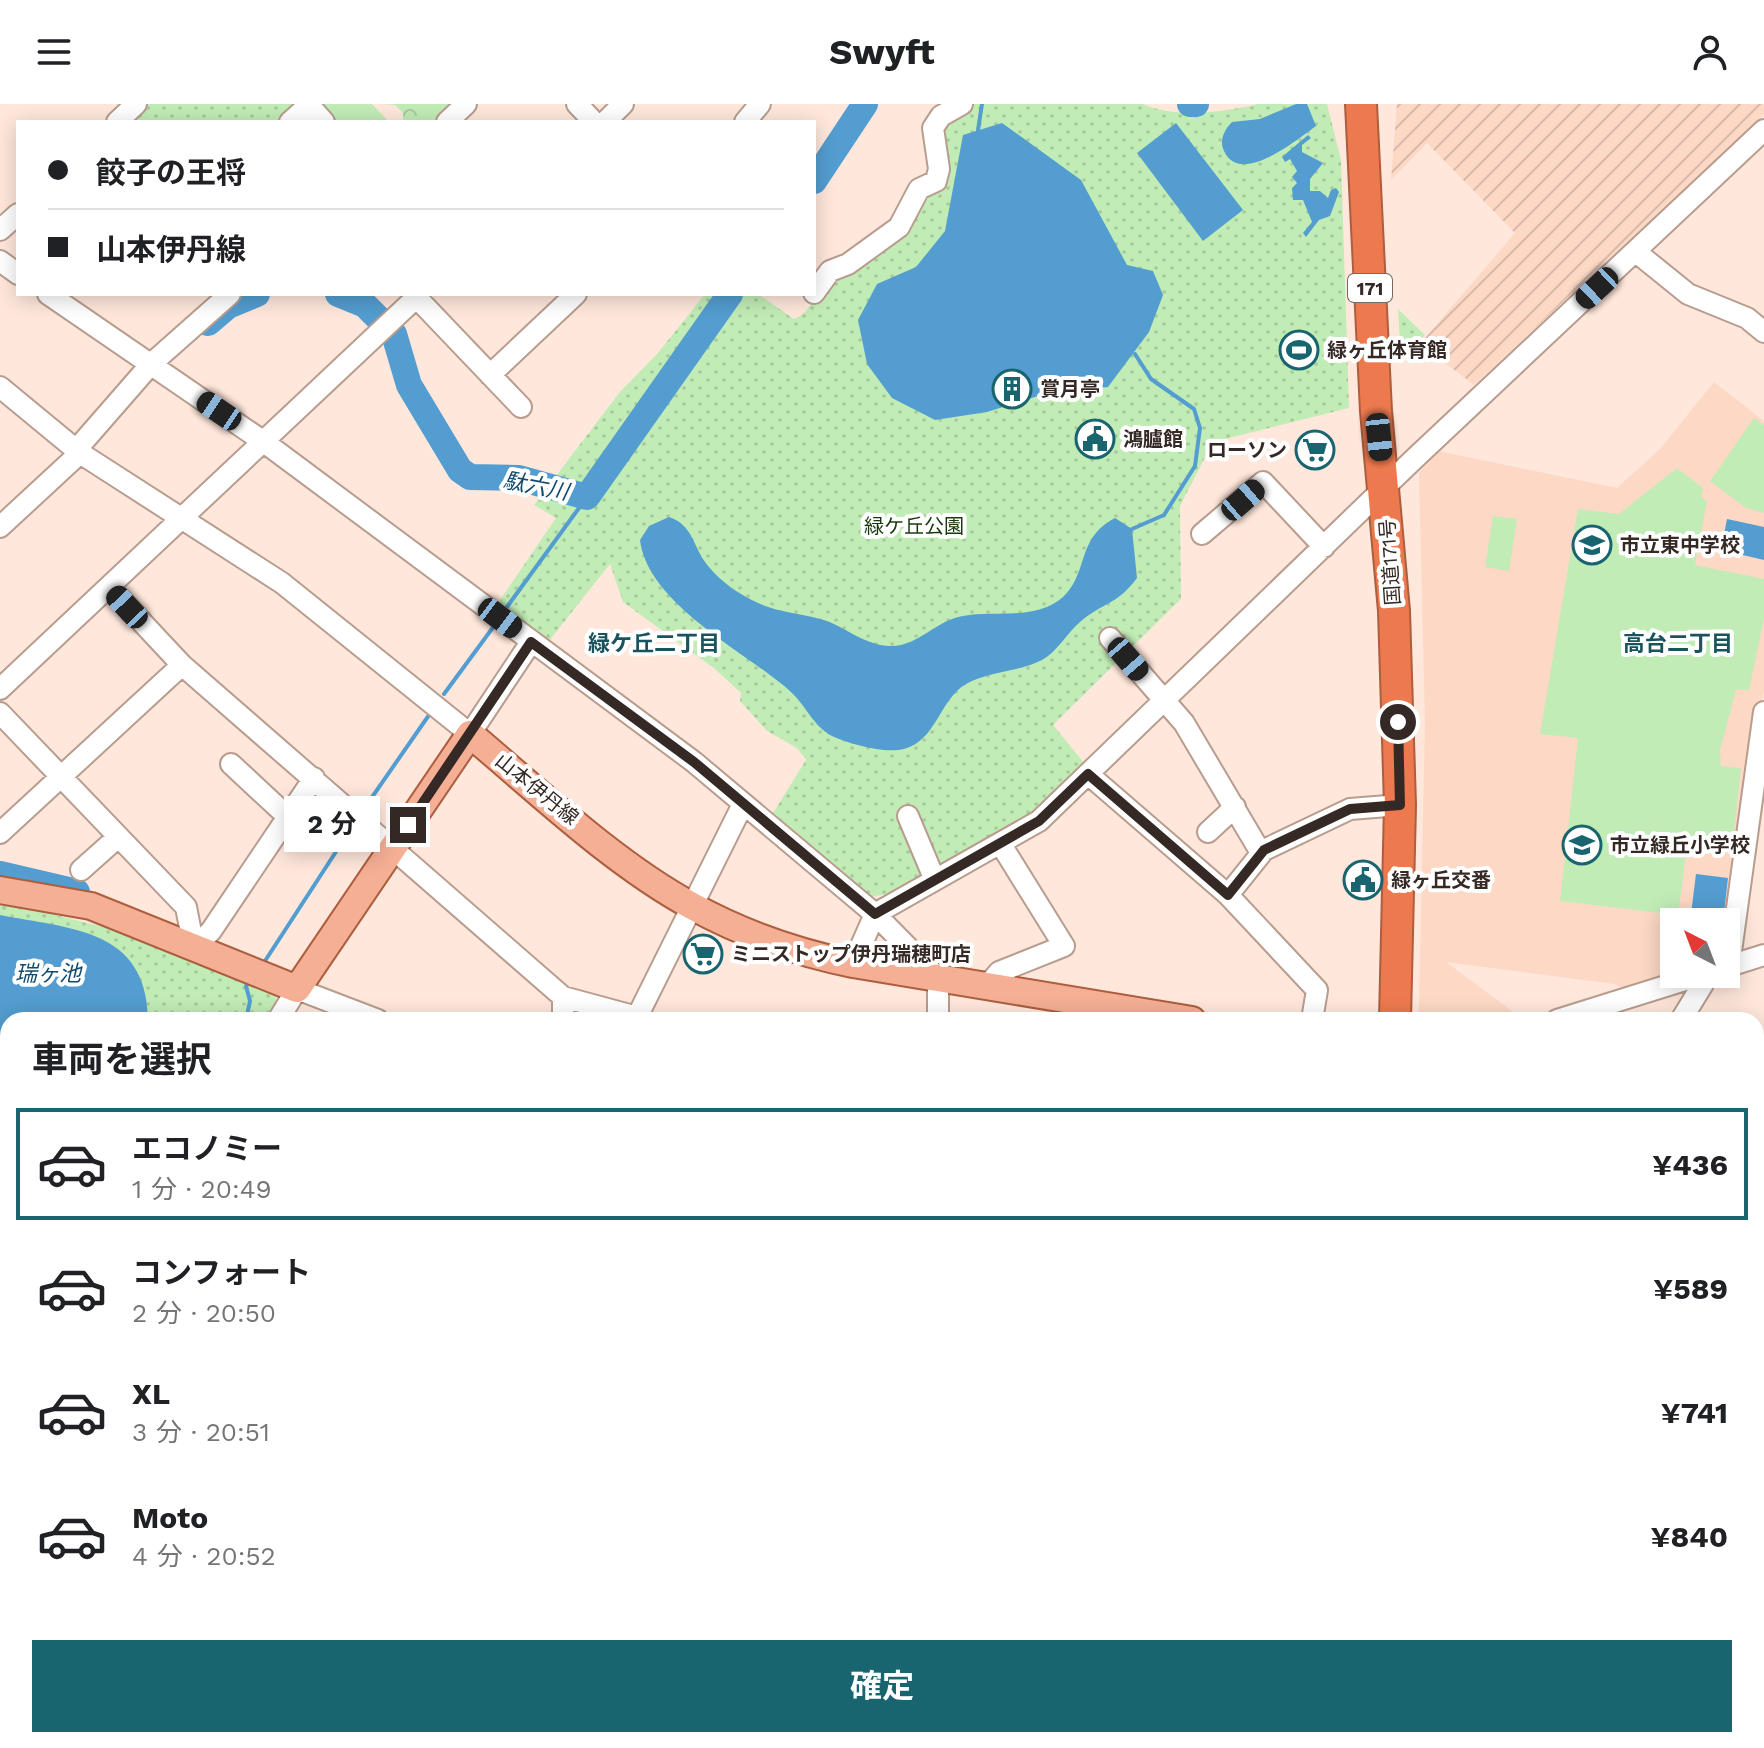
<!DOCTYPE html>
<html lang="ja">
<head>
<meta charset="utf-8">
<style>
  body { margin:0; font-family:"Work Sans","Noto Sans JP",sans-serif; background:#f2f2f2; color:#202124; height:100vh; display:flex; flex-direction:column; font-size:30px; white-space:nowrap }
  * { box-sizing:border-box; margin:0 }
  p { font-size:26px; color:#757577 }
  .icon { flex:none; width:44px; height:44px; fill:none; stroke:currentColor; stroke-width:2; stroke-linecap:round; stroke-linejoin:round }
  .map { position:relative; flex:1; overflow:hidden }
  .sheet { position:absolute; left:0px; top:908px; width:1764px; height:736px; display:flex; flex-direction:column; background:#fff; border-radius:24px 24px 0 0; box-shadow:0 4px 20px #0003 }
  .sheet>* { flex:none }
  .guide { position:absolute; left:16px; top:16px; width:800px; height:176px; border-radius:0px; box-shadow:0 4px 20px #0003; display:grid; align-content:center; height:176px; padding:0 32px; background:#fff }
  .needle { width:52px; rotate:318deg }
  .buttons { position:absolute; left:1660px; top:804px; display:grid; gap:16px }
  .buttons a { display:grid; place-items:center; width:80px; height:80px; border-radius:0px; background:#fff; box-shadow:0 4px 20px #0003; font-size:40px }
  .end { position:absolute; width:36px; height:36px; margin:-18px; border:10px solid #342924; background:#fff; box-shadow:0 0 0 4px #fff }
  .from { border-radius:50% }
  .bubble { position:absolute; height:56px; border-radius:0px; background:#fff; box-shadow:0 4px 20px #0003; font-size:26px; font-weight:700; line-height:56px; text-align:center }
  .car { position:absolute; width:24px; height:48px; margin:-24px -12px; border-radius:10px; box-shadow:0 0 6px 2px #0007; background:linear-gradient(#222 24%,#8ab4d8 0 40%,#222 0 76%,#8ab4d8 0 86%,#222 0) }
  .guide b { display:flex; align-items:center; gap:28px; height:76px; font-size:30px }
  .guide b+b { border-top:2px solid #e0e0e0 }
  .guide i { width:20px; height:20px; background:#202124 }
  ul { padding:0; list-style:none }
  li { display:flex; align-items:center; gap:24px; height:112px; margin:0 16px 12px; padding:0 16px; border:4px solid transparent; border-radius:0px }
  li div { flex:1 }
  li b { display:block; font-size:30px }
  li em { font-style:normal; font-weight:700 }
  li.current { border-color:#18646f }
  li>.icon { width:72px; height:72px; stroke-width:1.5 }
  h2 { padding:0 32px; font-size:36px; line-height:96px }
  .button { display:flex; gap:16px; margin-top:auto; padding:16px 32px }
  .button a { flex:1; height:92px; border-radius:0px; background:#18646f; color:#fff; font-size:32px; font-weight:700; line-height:92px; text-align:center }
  header { display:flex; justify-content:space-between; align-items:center; height:104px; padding:0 32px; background:#fff; font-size:36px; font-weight:700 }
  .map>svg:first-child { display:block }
  .built { fill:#fcd8c5 }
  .industrial { fill:url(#industrial-furrows) }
  .green { fill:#c2ecb6 }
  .forest { fill:url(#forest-crowns) }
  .park { fill:url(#park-dots) }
  .water { fill:#539dd0 }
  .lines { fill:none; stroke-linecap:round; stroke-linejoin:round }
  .stream { stroke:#539dd0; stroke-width:4 }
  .river { stroke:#539dd0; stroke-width:26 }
  .minor-casing { stroke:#b89d8f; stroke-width:24 }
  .major-casing { stroke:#ac5e3f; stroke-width:30 }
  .highway-casing { stroke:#ac5e3f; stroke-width:34 }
  .minor { stroke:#fff; stroke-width:20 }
  .major { stroke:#f4af95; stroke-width:26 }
  .highway { stroke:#ed7a4e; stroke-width:30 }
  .route { stroke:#342924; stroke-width:10 }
  .labels { text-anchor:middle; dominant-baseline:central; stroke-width:8; stroke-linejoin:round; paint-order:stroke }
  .shield { fill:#fff; stroke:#716966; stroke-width:2 }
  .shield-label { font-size:18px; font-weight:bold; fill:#342924 }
  .poi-label { font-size:20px; font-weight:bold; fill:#342924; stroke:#fff; text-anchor:start }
  .park-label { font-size:20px; fill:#18390c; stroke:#fff }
  .street-label { font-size:20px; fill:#342924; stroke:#fff }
  .water-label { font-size:22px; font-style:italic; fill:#114a6d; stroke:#fff }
  .neighbourhood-label { font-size:22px; font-weight:bold; fill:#19535c; stroke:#fff }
</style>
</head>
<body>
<header><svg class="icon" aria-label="menu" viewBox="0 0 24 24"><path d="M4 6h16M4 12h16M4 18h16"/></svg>Swyft<svg class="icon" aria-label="person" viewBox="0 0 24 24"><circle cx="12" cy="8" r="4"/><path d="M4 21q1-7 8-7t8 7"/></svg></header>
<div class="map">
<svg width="1764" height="1644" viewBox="0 0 1764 1644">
  <defs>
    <pattern id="industrial-furrows" width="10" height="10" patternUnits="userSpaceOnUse" patternTransform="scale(2)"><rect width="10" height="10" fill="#fcd8c5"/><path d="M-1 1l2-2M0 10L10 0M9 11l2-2" fill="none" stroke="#d9b9a9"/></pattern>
    <pattern id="forest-crowns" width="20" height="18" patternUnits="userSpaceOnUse" patternTransform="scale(2)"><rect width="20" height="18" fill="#c2ecb6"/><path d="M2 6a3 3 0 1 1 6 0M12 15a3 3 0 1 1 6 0" fill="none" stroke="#a7ca9c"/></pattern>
    <pattern id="park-dots" width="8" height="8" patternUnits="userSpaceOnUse" patternTransform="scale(2)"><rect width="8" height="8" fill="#c2ecb6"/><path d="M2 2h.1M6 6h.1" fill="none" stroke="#a7ca9c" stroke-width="1.8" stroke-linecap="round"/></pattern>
  </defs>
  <rect width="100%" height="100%" fill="#ffe7db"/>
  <!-- built -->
  <path class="built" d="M 1714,278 L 1764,317 L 1764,586 L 1726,818 L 1674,818 L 1674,870 L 1628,887 L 1615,880 L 1446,858 L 1524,916 L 1422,916 L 1419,907 L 1425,619 L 1419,369 L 1438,347 L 1617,384 L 1660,345 Z
    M 1756,1564 L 1764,1567 L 1764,1644 L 1706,1644 L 1710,1636 L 1756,1636 Z
    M 1391,1636 L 1594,1636 L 1610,1640 L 1610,1644 L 1391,1644 Z"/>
  <!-- industrial -->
  <path class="industrial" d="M 1397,0 L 1764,0 L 1764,10 L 1474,281 L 1420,240 L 1515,129 L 1427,39 L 1391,76 Z"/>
  <!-- green -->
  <path class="green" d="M 318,0 L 372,0 L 389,18 L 335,18 Z
    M 1754,314 L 1764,321 L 1764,409 L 1746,404 L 1710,377 Z
    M 1677,364 L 1703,384 L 1701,393 L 1707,397 L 1695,461 L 1764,475 L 1764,514 L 1749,586 L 1736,586 L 1720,646 L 1721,662 L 1741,664 L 1733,739 L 1688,735 L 1678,811 L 1560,797 L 1578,634 L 1540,630 L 1578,405 L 1619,410 Z
    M 1493,412 L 1517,415 L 1509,467 L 1485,463 Z"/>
  <!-- forest -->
  <path class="forest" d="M 382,0 L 454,0 L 435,18 L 403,18 L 403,9 L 395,1 Z"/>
  <!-- park -->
  <path class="park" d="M 149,0 L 302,0 L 283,18 L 129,18 Z
    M 967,0 L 1143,0 C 1176,15 1224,8 1258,0 C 1279,0 1305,0 1327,0 L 1341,56 L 1349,304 L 1213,338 L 1180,402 L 1181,495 L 1053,621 L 1085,660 L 1027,715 L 893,789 L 870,793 L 773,709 L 806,656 L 797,644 L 767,627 L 740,597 L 741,589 L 715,565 L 623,498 L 610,460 L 549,537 L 498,499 L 556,414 L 534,401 L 619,289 L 658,249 L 705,190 L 758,190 L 794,215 C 807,210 810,200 819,189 C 854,151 890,118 928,83 L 935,25 Z
    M 1398,205 L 1425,231 L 1401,256 Z
    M 0,797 L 127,829 L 278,885 L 272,916 L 8,916 L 8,1576 L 0,1579 Z"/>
  <!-- water -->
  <path class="water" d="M 1296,0 L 1307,0 L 1316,22 C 1298,35 1240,83 1224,47 C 1219,37 1224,26 1232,18 L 1260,15 Z
    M 1002,19 L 1081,76 L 1127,161 L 1153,167 L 1163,191 L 1149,228 L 1108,283 L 1038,292 L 987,308 L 935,316 L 892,294 L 867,260 L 858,216 L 877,180 L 916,163 L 945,127 L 963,31 Z
    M 1176,19 L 1243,106 L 1203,137 L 1137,49 Z
    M 1308,31 L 1311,34 L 1302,41 L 1302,48 L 1323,59 L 1310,75 L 1310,87 L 1320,87 L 1328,94 L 1331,86 L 1336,84 L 1339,88 L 1330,112 L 1319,116 L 1306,133 L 1303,129 L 1312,118 L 1303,96 L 1293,96 L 1292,84 L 1297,79 L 1292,73 L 1297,67 L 1290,55 L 1285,58 L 1282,53 Z
    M 669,413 C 694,421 693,445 709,463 C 721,478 740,491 758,499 C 783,511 815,509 840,523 C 854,531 873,542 890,542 C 918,543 936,516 963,512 C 995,506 1036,517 1063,493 C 1089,469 1076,434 1115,414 L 1132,425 L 1137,474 C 1116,502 1103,498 1080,518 C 1067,529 1057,548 1042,556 C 1019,568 989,567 966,580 C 940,595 936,637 904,645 C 884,650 850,640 832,632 C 814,623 806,602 791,588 C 747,548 648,501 640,436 L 649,422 Z
    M 1727,415 L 1764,423 L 1764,456 L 1721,446 Z
    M 1696,770 L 1728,774 L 1723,818 L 1690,818 Z
    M 0,811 C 70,825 147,824 148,916 L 8,916 L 8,1249 L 0,1268 Z"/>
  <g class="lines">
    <!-- stream -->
    <path class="stream" d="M 978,26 L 982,0
      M 1132,425 L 1164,411 L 1195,362 L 1200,324 L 1194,305 L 1151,275 L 1135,250
      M 504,507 L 587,393
      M 444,590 L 497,518
      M 361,709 L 429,611
      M 263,860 L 354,720
      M 246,916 L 250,897 L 246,882 L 250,877
      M 56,1637 L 56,1636"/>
    <!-- river -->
    <path class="river" d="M 1190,0 L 1196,0
      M 814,77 L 865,0
      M 338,190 L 365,201 L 394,230 L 409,281 L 460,366 L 470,373 L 519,374 L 587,393 L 730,190
      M 208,219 L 228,202 L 257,190
      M 0,770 L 77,788"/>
    <!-- minor casing -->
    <g class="minor-casing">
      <path id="minor" d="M 308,0 L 324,18
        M 577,0 L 594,18
        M 117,18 L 136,0
        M 290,18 L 309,1
        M 447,18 L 466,0
        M 605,18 L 623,0
        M 745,18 L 760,0
        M 0,126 L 18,110
        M 1636,148 L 1688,190 L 1747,214 L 1764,228
        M 0,157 L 18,170
        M 814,189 L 830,167 L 848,160 L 899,123 L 919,85 L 936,77 L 939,65 L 933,24 L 941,12 L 962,0
        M 48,190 L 264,338 L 694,658 L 875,810 L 938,874 L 938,916
        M 417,194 L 521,303
        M 490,271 L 576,190
        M 0,283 L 80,349 L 282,479 L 470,630 L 531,538
        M 76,346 L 151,260 L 230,190
        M 0,423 L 80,349
        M 1202,430 L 1263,378 L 1324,443
        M 109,483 L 182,561 L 563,893 L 637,913 L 743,700
        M 1110,534 L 1184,619 L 1261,749
        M 0,585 L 420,190
        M 0,609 L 186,803 L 194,844
        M 231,660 L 288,713
        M 1088,670 L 1228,791 L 1317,886 L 1312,916
        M 908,712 L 934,774
        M 1208,728 L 1235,703
        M 0,729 L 182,561
        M 81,766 L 118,733
        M 1228,791 L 1264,746 L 1350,705 L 1400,701
        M 194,844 L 211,827 L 314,674
        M 853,860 L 875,810 L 1039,717 L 1413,356 L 1764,26
        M 1729,862 L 1764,608
        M 1726,863 L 1764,851
        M 987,882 L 999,868 L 1064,842 L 1000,739
        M 563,893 L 563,916
        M 278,916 L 297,885 L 378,916
        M 1557,916 L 1704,870
        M 1681,916 L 1703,880 L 1700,871
        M 1756,1045 L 1764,1047
        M 1756,1102 L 1764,1104
        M 1760,1397 L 1761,1343
        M 1756,1463 L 1756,1460
        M 1756,1517 L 1764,1517
        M 0,1591 L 8,1587
        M 34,1636 L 37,1644
        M 683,1636 L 684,1644
        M 79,1644 L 97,1636
        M 429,1644 L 429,1636
        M 927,1644 L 927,1636
        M 1166,1644 L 1166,1636
        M 1704,1644 L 1708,1636"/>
    </g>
    <!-- major casing -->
    <g class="major-casing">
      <path id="major" d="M 0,786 L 91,802 L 297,885 L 470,630 C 539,688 613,759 692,802 C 741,829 799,849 853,860 L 1192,916
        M 1642,1636 L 1658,1644
        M 446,1644 L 473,1636"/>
    </g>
    <!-- highway casing -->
    <g class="highway-casing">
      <path id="highway" d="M 1361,0 L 1376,307 L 1394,507 L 1400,701 L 1395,916
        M 1364,1644 L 1364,1636"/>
    </g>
    <!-- minor -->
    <use href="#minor" class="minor"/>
    <!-- major -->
    <use href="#major" class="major"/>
    <!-- highway -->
    <use href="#highway" class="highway"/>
  </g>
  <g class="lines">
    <!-- route -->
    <path class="route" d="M 408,721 L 531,538 L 694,658 L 875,810 L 1039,717 L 1088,670 L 1228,791 L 1264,746 L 1350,705 L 1400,701 L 1398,618"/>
  </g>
  <!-- icons -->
  <defs>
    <g id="stadium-ring" transform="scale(2)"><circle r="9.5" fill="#fff" stroke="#18646f" stroke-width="1.5"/><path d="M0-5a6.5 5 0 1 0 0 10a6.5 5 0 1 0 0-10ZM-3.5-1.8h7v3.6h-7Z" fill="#18646f"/></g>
    <g id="building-ring" transform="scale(2)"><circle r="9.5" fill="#fff" stroke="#18646f" stroke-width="1.5"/><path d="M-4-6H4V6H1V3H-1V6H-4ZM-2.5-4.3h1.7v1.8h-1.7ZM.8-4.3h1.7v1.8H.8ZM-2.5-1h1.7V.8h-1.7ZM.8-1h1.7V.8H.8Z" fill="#18646f"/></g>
    <g id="civic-ring" transform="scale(2)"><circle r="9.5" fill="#fff" stroke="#18646f" stroke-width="1.5"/><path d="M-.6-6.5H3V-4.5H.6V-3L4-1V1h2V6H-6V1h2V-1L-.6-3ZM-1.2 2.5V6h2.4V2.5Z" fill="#18646f"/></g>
    <g id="supermarket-ring" transform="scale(2)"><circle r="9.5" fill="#fff" stroke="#18646f" stroke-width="1.5"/><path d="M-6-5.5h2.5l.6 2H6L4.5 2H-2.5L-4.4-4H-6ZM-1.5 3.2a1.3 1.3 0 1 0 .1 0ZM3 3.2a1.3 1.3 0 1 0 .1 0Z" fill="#18646f"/></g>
    <g id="school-ring" transform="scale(2)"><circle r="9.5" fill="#fff" stroke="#18646f" stroke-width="1.5"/><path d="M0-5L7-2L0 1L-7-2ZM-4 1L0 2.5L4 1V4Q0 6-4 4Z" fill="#18646f"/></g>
  </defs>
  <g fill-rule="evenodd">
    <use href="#stadium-ring" x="1299" y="246"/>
    <use href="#building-ring" x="1012" y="285"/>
    <use href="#civic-ring" x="1095" y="335"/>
    <use href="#supermarket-ring" x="1315" y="346"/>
    <use href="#school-ring" x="1592" y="441"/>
    <use href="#school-ring" x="1582" y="741"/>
    <use href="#civic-ring" x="1363" y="776"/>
    <use href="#supermarket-ring" x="703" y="850"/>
  </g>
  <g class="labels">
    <!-- shield labels -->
    <rect class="shield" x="1348" y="170" width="44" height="28" rx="6"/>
    <g class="shield-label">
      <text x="1370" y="184">171</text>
    </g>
    <!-- poi labels -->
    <g class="poi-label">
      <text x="1327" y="246">緑ヶ丘体育館</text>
      <text x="1040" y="285">賞月亭</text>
      <text x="1123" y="335">鴻臚館</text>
      <text x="1287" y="346" text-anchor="end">ローソン</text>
      <text x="1620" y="441">市立東中学校</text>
      <text x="1610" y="741">市立緑丘小学校</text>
      <text x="1391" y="776">緑ヶ丘交番</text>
      <text x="731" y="850">ミニストップ伊丹瑞穂町店</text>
    </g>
    <!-- park labels -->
    <g class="park-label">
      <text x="914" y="422">緑ケ丘公園</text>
    </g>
    <!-- street labels -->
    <g class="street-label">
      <text transform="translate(1390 458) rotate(-94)">国道171号</text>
      <text transform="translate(537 685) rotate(39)">山本伊丹線</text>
    </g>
    <!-- water labels -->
    <g class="water-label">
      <text transform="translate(536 382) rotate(11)">駄六川</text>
      <text x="48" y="869">瑞ヶ池</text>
    </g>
    <!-- neighbourhood labels -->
    <g class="neighbourhood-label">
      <text x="654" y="539">緑ケ丘二丁目</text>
      <text x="1678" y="539">高台二丁目</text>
    </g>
  </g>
</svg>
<div class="buttons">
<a><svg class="needle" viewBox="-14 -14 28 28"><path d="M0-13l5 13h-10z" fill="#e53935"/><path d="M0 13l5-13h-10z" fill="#757577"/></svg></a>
</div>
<i class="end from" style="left:1398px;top:618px"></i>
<i class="end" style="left:408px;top:721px"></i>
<div class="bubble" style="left:284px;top:692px;width:96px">2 分</div>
<i class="car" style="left:1597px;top:184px;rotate:227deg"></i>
<i class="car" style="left:219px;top:307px;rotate:304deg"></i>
<i class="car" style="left:1379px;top:333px;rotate:174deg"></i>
<i class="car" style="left:1243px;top:396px;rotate:49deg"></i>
<i class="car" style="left:127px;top:503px;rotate:317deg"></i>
<i class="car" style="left:500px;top:514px;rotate:127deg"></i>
<i class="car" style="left:1128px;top:555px;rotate:139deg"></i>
<div class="guide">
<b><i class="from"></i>餃子の王将</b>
<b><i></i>山本伊丹線</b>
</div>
<section class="sheet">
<h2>車両を選択</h2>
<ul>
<li class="current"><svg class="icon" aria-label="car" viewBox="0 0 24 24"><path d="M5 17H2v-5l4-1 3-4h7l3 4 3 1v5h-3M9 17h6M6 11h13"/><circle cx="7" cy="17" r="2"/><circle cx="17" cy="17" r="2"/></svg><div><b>エコノミー</b><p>1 分 · 20:49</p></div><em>¥436</em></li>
<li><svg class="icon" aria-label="car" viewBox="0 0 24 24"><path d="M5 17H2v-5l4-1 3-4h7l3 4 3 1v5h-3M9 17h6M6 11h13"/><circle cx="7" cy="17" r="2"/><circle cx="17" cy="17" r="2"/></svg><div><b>コンフォート</b><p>2 分 · 20:50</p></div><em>¥589</em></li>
<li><svg class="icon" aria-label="car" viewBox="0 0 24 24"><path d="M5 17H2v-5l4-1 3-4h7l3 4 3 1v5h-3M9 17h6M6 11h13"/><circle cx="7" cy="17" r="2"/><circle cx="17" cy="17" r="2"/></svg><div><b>XL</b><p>3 分 · 20:51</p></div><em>¥741</em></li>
<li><svg class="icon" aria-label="car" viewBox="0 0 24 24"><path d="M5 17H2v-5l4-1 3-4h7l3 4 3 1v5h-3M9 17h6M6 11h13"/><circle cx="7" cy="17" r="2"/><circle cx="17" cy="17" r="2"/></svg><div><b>Moto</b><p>4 分 · 20:52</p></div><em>¥840</em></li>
</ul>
<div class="button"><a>確定</a></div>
</section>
</div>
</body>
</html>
